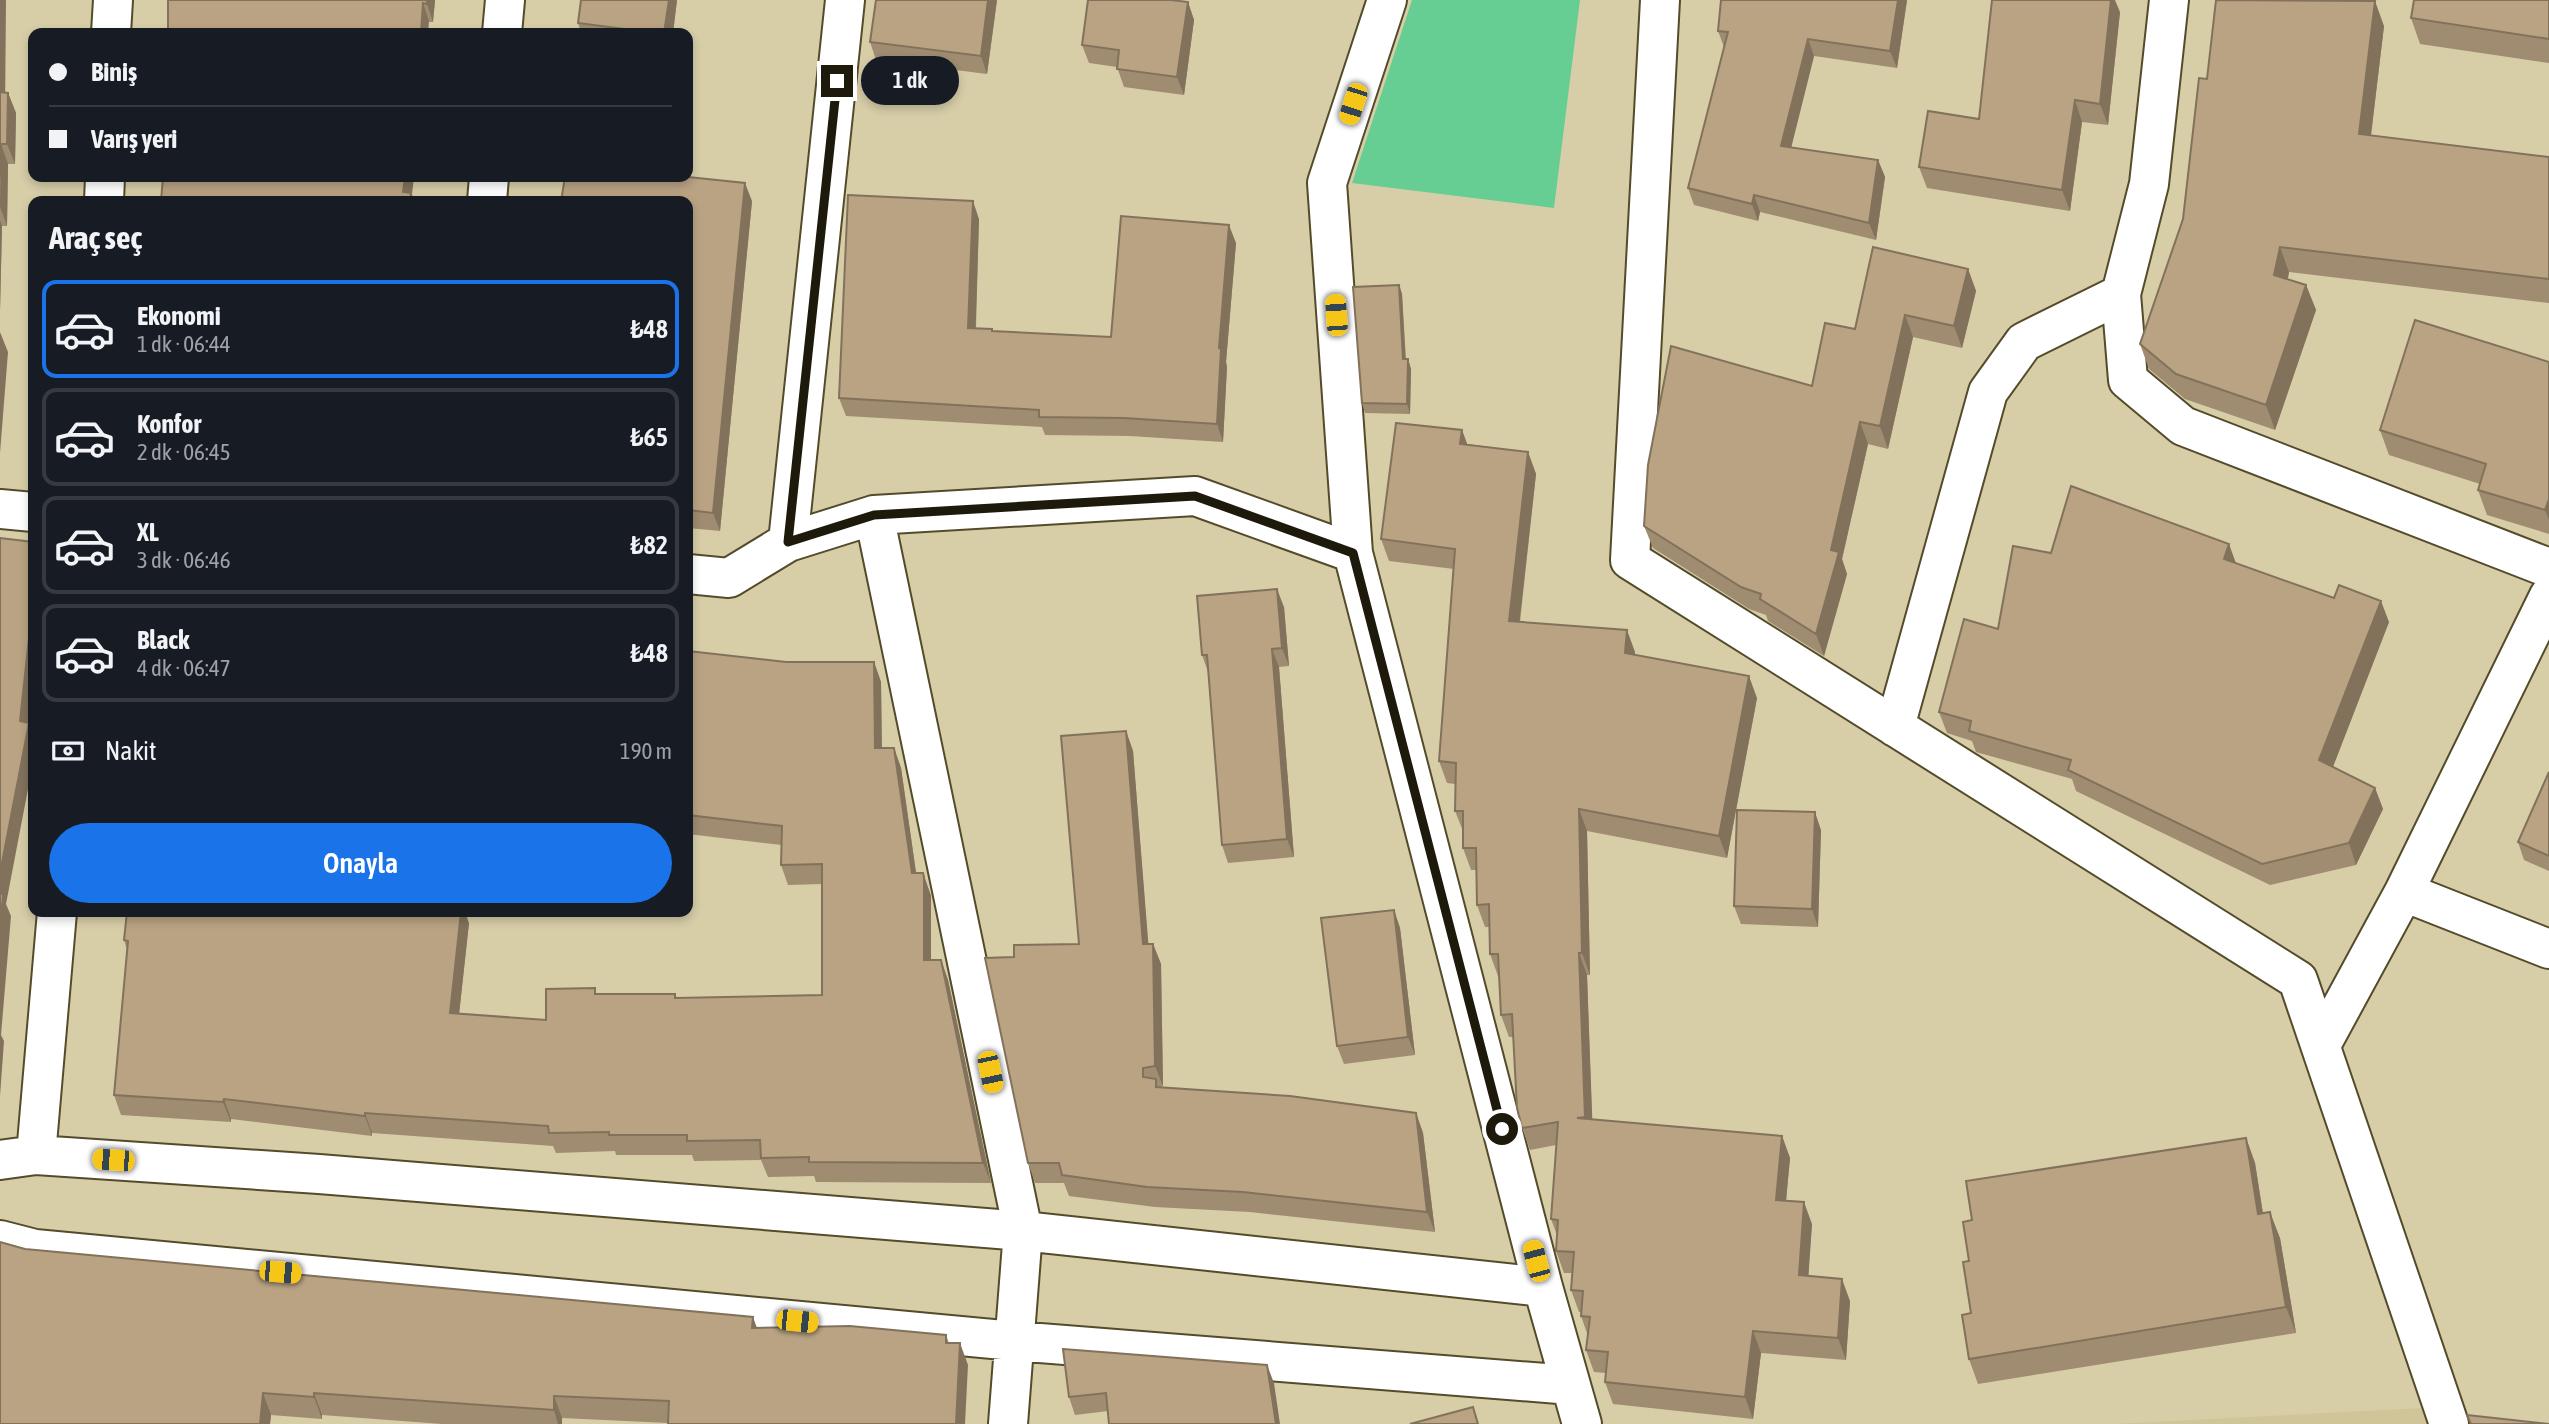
<!DOCTYPE html>
<html lang="tr">
<head>
<meta charset="utf-8">
<style>
  body { margin:0; font-family:"Asap Condensed",sans-serif; background:#20242c; color:#f1f3f6; height:100vh; display:flex; flex-direction:column; font-size:26px; white-space:nowrap }
  * { box-sizing:border-box; margin:0 }
  p { font-size:23px; color:#9ea1a6 }
  .icon { flex:none; width:38px; height:38px; fill:none; stroke:currentColor; stroke-width:2; stroke-linecap:round; stroke-linejoin:round }
  .map { position:relative; flex:1; overflow:hidden }
  .details { position:absolute; left:28px; top:196px; width:665px; height:721px; display:flex; flex-direction:column; background:#171b24; border-radius:14px; box-shadow:0 4px 10px #0003 }
  .details>* { flex:none }
  .guide { position:absolute; left:28px; top:28px; width:665px; height:154px; border-radius:14px; box-shadow:0 4px 10px #0003; display:grid; align-content:center; height:154px; padding:0 21px; background:#171b24 }
  .end { position:absolute; width:32px; height:32px; margin:-16px; border:9px solid #1d1a0c; background:#fff; box-shadow:0 0 0 4px #fff }
  .from { border-radius:50% }
  .bubble { position:absolute; height:49px; border-radius:24px; background:#171b24; box-shadow:0 4px 10px #0003; font-size:23px; font-weight:600; line-height:49px; text-align:center }
  .car { position:absolute; width:21px; height:42px; margin:-21px -10px; border-radius:9px; box-shadow:0 0 5px 2px #0007; background:linear-gradient(#f5c518 24%,#345 0 40%,#f5c518 0 76%,#345 0 86%,#f5c518 0) }
  .guide b { display:flex; align-items:center; gap:24px; height:66px; font-size:26px }
  .guide b+b { border-top:2px solid #363941 }
  .guide i { width:18px; height:18px; background:#f1f3f6 }
  ul { padding:0; list-style:none }
  li { display:flex; align-items:center; gap:21px; height:98px; margin:0 14px 10px; padding:0 7px; border:4px solid #363941; border-radius:14px }
  li div { flex:1 }
  li b { display:block; font-size:26px }
  li em { font-style:normal; font-weight:600 }
  li.current { border-color:#1a73e8 }
  li>.icon { width:63px; height:63px; stroke-width:1.5 }
  h2 { padding:0 21px; font-size:32px; line-height:84px }
  .pay { display:flex; align-items:center; gap:18px; height:77px; padding:0 21px; font-size:26px }
  .pay p { margin-inline-start:auto }
  .primary-button { display:flex; gap:14px; margin-top:auto; padding:14px 21px }
  .primary-button a { flex:1; height:80px; border-radius:42px; background:#1a73e8; color:#fff; font-size:28px; font-weight:600; line-height:80px; text-align:center }
  .map>svg:first-child { display:block }
  .built { fill:#d0c598 }
  .green { fill:#66ce92 }
  .lines { fill:none; stroke-linecap:round; stroke-linejoin:round }
  .minor-casing { stroke:#534b2a; stroke-width:42 }
  .minor { stroke:#fff; stroke-width:38 }
  .wall { fill:#9f8c71 }
  .shaded-wall { fill:#82725c }
  .building { fill:#b9a383; stroke:#82725c; stroke-width:2 }
  .route { stroke:#1d1a0c; stroke-width:9 }
</style>
</head>
<body>
<div class="map">
<svg width="2549" height="1424" viewBox="0 0 2549 1424">
  <rect width="100%" height="100%" fill="#d7cea8"/>
  <!-- built -->
  <path class="built" d="M 2424,1408 L 2430,1424 L 2114,1424 Z"/>
  <!-- green -->
  <path class="green" d="M 1412,0 L 1580,0 L 1554,208 L 1352,183 Z"/>
  <g class="lines">
    <!-- minor casing -->
    <g class="minor-casing">
      <path id="minor" d="M 1387,0 L 1327,183 L 1353,553 L 1543,1287 L 1582,1424
        M 1660,0 L 1630,560 L 2298,980 L 2449,1424
        M 2169,0 L 2149,184 L 2121,294 L 2128,380 L 2183,426 L 2549,568
        M 111,33 L 113,0
        M 502,33 L 505,0
        M 104,201 L 105,177
        M 487,201 L 489,177
        M 0,509 L 33,512
        M 874,515 L 1023,1231 L 1008,1424
        M 788,542 L 845,0
        M 688,574 L 729,578 L 788,542 L 874,515 L 1195,496 L 1353,553
        M 1895,727 L 1988,392 L 2024,342 L 2121,294
        M 2404,892 L 2549,949
        M 2321,1045 L 2404,892 L 2549,596
        M 36,1155 L 57,912
        M 0,1160 L 36,1155 L 319,1174 L 1023,1231 L 1543,1287
        M 0,1240 L 35,1249 L 1014,1341 L 1571,1385"/>
    </g>
    <!-- minor -->
    <use href="#minor" class="minor"/>
  </g>
  <!-- wall -->
  <path class="wall" d="M 0,0 L 5,93 L 8,93 L 16,113 L 15,164 L 8,164 L 7,226 L 2,226 L 0,311 Z
    M 435,0 L 433,22 L 168,33 Z
    M 581,0 L 677,0 L 673,33 L 581,33 L 578,23 Z
    M 876,0 L 997,0 L 987,74 L 876,60 L 870,42 Z
    M 1721,0 L 1907,0 L 1897,68 L 1814,56 L 1791,148 L 1878,160 L 1885,177 L 1876,240 L 1760,212 L 1758,221 L 1694,205 L 1688,188 L 1724,47 L 1718,31 Z
    M 2549,0 L 2549,63 L 2420,44 L 2411,18 Z
    M 1188,2 L 1194,20 L 1184,95 L 1124,87 L 1117,67 L 1089,63 L 1082,45 Z
    M 2120,12 L 2108,125 L 2082,122 L 2070,211 L 1927,188 L 1919,167 L 1979,119 Z
    M 2384,26 L 2371,136 L 2549,157 L 2549,303 L 2289,272 L 2288,279 L 2306,285 L 2316,310 L 2275,430 L 2185,399 L 2149,369 L 2140,344 L 2183,219 L 2207,79 Z
    M 688,201 L 752,201 L 720,531 L 688,528 Z
    M 979,219 L 976,328 L 992,329 L 993,331 L 1111,337 L 1236,243 L 1226,362 L 1227,367 L 1223,442 L 1130,436 L 1045,435 L 1042,427 L 846,416 L 839,398 Z
    M 1968,269 L 1976,291 L 1962,348 L 1913,337 L 1888,449 L 1868,444 L 1842,559 L 1847,574 L 1824,656 L 1768,621 L 1766,615 L 1749,609 L 1653,548 L 1644,526 L 1812,386 L 1855,329 Z
    M 1399,285 L 1402,294 L 1406,359 L 1408,359 L 1411,369 L 1410,414 L 1365,413 L 1362,403 Z
    M 2549,362 L 2549,534 L 2487,515 L 2478,490 L 2480,484 L 2389,455 L 2380,430 Z
    M 1462,430 L 1467,444 L 1528,452 L 1536,474 L 1520,622 L 1635,652 L 1635,655 L 1757,698 L 1727,858 L 1587,831 L 1590,975 L 1587,975 L 1592,1120 L 1782,1136 L 1790,1158 L 1786,1201 L 1812,1224 L 1808,1276 L 1850,1301 L 1846,1360 L 1761,1353 L 1753,1419 L 1613,1404 L 1605,1382 L 1606,1373 L 1594,1372 L 1586,1350 L 1588,1336 L 1581,1316 L 1581,1312 L 1579,1312 L 1571,1290 L 1572,1273 L 1564,1273 L 1556,1251 L 1557,1235 L 1551,1219 L 1556,1145 L 1530,1150 L 1522,1128 L 1514,1037 L 1509,1037 L 1501,1015 L 1499,976 L 1498,976 L 1490,954 L 1489,927 L 1485,927 L 1477,905 L 1476,870 L 1471,870 L 1463,848 L 1463,831 L 1455,811 L 1455,784 L 1447,783 L 1439,761 L 1454,569 L 1389,561 L 1381,539 Z
    M 2051,553 L 2236,563 L 2389,622 L 2333,767 L 2375,788 L 2383,809 L 2356,865 L 2270,885 L 2076,791 L 2072,779 L 1976,752 L 1972,741 L 1947,733 L 1939,712 Z
    M 1284,607 L 1289,666 L 1279,667 L 1294,857 L 1228,863 L 1222,845 L 1208,672 L 1202,655 Z
    M 688,651 L 786,662 L 874,662 L 881,682 L 882,748 L 894,748 L 901,768 L 916,873 L 923,873 L 931,896 L 931,960 L 941,960 L 948,980 L 991,1183 L 816,1182 L 814,1176 L 768,1177 L 761,1160 L 694,1161 L 692,1155 L 616,1155 L 615,1151 L 556,1153 L 553,1146 L 372,1133 L 372,1136 L 231,1119 L 231,1122 L 121,1115 L 114,1095 L 127,950 L 124,940 L 469,923 L 459,1014 L 546,1020 L 598,994 L 675,994 L 677,998 L 822,995 L 822,884 L 788,885 L 781,865 L 782,845 L 688,834 Z
    M 1126,731 L 1133,751 L 1148,944 L 1153,944 L 1161,964 L 1163,1086 L 1159,1088 L 1416,1113 L 1423,1133 L 1435,1232 L 1250,1212 L 1155,1207 L 1069,1196 L 1064,1183 L 1035,1183 L 1028,1163 L 1014,957 L 1079,944 Z
    M 2549,772 L 2549,871 L 2524,860 L 2518,842 Z
    M 1821,830 L 1818,927 L 1741,924 L 1734,906 Z
    M 1394,910 L 1400,928 L 1415,1055 L 1344,1064 L 1337,1046 Z
    M 2246,1138 L 2255,1163 L 2263,1213 L 2280,1238 L 2296,1333 L 1978,1384 L 1969,1359 L 1971,1313 L 1969,1261 L 1972,1220 Z
    M 25,1249 L 757,1328 L 946,1335 L 949,1343 L 968,1365 L 668,1423 L 562,1418 L 562,1424 L 442,1424 L 322,1415 L 322,1419 L 271,1415 L 270,1424 L 0,1424 Z
    M 1063,1349 L 1274,1383 L 1108,1411 L 1075,1415 L 1069,1397 Z"/>
  <!-- shaded-wall -->
  <path class="shaded-wall" d="M 0,0 L 6,0 L 5,113 L 0,98 Z
    M 427,0 L 435,0 L 433,22 L 427,4 Z
    M 669,0 L 677,0 L 673,33 L 664,33 Z
    M 988,0 L 997,0 L 987,74 L 981,56 Z
    M 1898,0 L 1907,0 L 1897,68 L 1890,51 Z
    M 2111,0 L 2115,0 L 2120,12 L 2108,125 L 2100,104 Z
    M 2375,1 L 2384,26 L 2368,159 L 2359,134 Z
    M 1188,2 L 1194,20 L 1184,95 L 1177,77 Z
    M 423,3 L 429,21 L 428,33 L 421,33 Z
    M 1808,39 L 1814,56 L 1787,164 L 1781,146 Z
    M 8,93 L 16,113 L 15,164 L 7,144 Z
    M 2075,100 L 2082,122 L 2070,211 L 2062,190 Z
    M 1,144 L 8,164 L 7,226 L 0,207 Z
    M 1878,160 L 1885,177 L 1876,240 L 1869,223 Z
    M 405,177 L 414,177 L 412,194 L 414,201 L 406,201 L 403,192 Z
    M 745,183 L 752,201 L 720,531 L 713,513 Z
    M 1754,195 L 1760,212 L 1758,221 L 1752,204 Z
    M 973,201 L 979,219 L 975,346 L 968,328 Z
    M 0,220 L 2,226 L 0,311 Z
    M 1229,225 L 1236,243 L 1226,362 L 1227,367 L 1223,442 L 1217,424 L 1219,348 Z
    M 2280,247 L 2289,272 L 2283,300 L 2274,275 Z
    M 1968,269 L 1976,291 L 1962,348 L 1954,326 Z
    M 1399,285 L 1402,294 L 1406,369 L 1403,359 Z
    M 2306,285 L 2316,310 L 2275,430 L 2266,405 Z
    M 1905,315 L 1913,337 L 1888,449 L 1880,426 Z
    M 0,332 L 8,352 L 0,453 Z
    M 1408,359 L 1411,369 L 1410,414 L 1407,404 Z
    M 1860,422 L 1868,444 L 1842,559 L 1847,574 L 1824,656 L 1816,634 L 1831,550 Z
    M 1462,430 L 1470,452 L 1460,444 Z
    M 1528,452 L 1536,474 L 1517,643 L 1509,621 Z
    M 2549,499 L 2549,520 L 2545,510 Z
    M 2229,544 L 2237,566 L 2224,559 Z
    M 1277,589 L 1284,607 L 1289,666 L 1282,648 Z
    M 33,601 L 33,695 L 30,725 L 33,734 L 33,763 L 6,904 L 11,916 L 1,1035 L 4,1041 L 0,1096 L 0,873 L 20,721 Z
    M 2381,601 L 2389,622 L 2327,782 L 2319,760 Z
    M 1627,630 L 1635,652 L 1633,675 L 1625,653 Z
    M 1272,649 L 1279,667 L 1294,857 L 1287,839 Z
    M 874,662 L 881,682 L 882,768 L 875,748 Z
    M 1749,676 L 1757,698 L 1727,858 L 1719,836 Z
    M 1126,731 L 1133,751 L 1150,964 L 1143,944 Z
    M 894,748 L 901,768 L 919,893 L 912,873 Z
    M 2375,788 L 2383,809 L 2356,865 L 2349,843 Z
    M 1579,809 L 1587,831 L 1590,975 L 1582,953 Z
    M 1815,812 L 1821,830 L 1818,927 L 1812,909 Z
    M 923,873 L 931,896 L 931,980 L 924,960 Z
    M 1394,910 L 1400,928 L 1415,1055 L 1408,1037 Z
    M 461,912 L 465,912 L 469,923 L 457,1033 L 450,1013 Z
    M 1153,944 L 1161,964 L 1163,1086 L 1155,1066 Z
    M 1579,953 L 1587,975 L 1593,1139 L 1585,1117 Z
    M 941,960 L 948,980 L 991,1183 L 983,1163 Z
    M 224,1099 L 231,1119 L 231,1122 L 223,1102 Z
    M 365,1113 L 372,1133 L 372,1136 L 365,1116 Z
    M 1416,1113 L 1423,1133 L 1435,1232 L 1427,1212 Z
    M 1782,1136 L 1790,1158 L 1784,1222 L 1776,1200 Z
    M 2246,1138 L 2255,1163 L 2267,1240 L 2258,1214 Z
    M 1804,1202 L 1812,1224 L 1807,1297 L 1799,1275 Z
    M 2270,1212 L 2280,1238 L 2296,1333 L 2286,1307 Z
    M 1842,1279 L 1850,1301 L 1846,1360 L 1838,1338 Z
    M 753,1317 L 761,1339 L 752,1328 Z
    M 1753,1331 L 1761,1353 L 1753,1419 L 1745,1397 Z
    M 960,1343 L 968,1365 L 965,1424 L 956,1424 Z
    M 1267,1365 L 1274,1383 L 1280,1424 L 1276,1424 Z
    M 263,1393 L 271,1415 L 270,1424 L 260,1424 Z
    M 314,1393 L 322,1415 L 322,1419 L 314,1397 Z
    M 554,1396 L 562,1418 L 562,1424 L 558,1424 L 554,1410 Z"/>
  <!-- building -->
  <path class="building" d="M 168,0 L 427,0 L 427,4 L 423,3 L 421,33 L 168,33 Z
    M 581,0 L 669,0 L 664,33 L 655,33 L 578,23 Z
    M 876,0 L 988,0 L 981,56 L 870,42 Z
    M 1088,0 L 1171,0 L 1188,2 L 1177,77 L 1117,69 L 1119,50 L 1082,45 Z
    M 1721,0 L 1898,0 L 1890,51 L 1808,39 L 1781,146 L 1878,160 L 1869,223 L 1754,195 L 1752,204 L 1688,188 L 1728,32 L 1718,31 Z
    M 1992,0 L 2111,0 L 2100,104 L 2075,100 L 2062,190 L 1919,167 L 1928,111 L 1979,119 Z
    M 2216,0 L 2375,1 L 2359,134 L 2549,157 L 2549,279 L 2280,247 L 2274,275 L 2306,285 L 2266,405 L 2176,374 L 2140,344 L 2183,219 L 2199,78 L 2207,79 Z
    M 2414,0 L 2549,0 L 2549,39 L 2411,18 Z
    M 0,92 L 8,93 L 7,144 L 1,144 L 0,177 Z
    M 163,177 L 405,177 L 403,192 L 411,193 L 410,201 L 161,201 Z
    M 565,177 L 646,177 L 660,179 L 660,177 L 688,177 L 745,183 L 713,513 L 688,510 L 688,201 L 561,201 Z
    M 848,195 L 973,201 L 968,328 L 992,329 L 992,331 L 1111,337 L 1121,216 L 1229,225 L 1219,348 L 1221,349 L 1217,424 L 1124,418 L 1039,417 L 1039,410 L 839,398 Z
    M 1873,247 L 1968,269 L 1954,326 L 1905,315 L 1880,426 L 1860,422 L 1831,550 L 1839,552 L 1816,634 L 1760,599 L 1761,594 L 1741,587 L 1644,526 L 1648,465 L 1671,346 L 1812,386 L 1825,323 L 1855,329 Z
    M 1399,285 L 1403,359 L 1408,359 L 1407,404 L 1362,403 L 1353,287 Z
    M 2415,320 L 2549,362 L 2549,499 L 2545,510 L 2478,490 L 2486,464 L 2380,430 Z
    M 1396,423 L 1462,430 L 1460,444 L 1528,452 L 1509,621 L 1627,630 L 1625,653 L 1749,676 L 1719,836 L 1579,809 L 1582,953 L 1579,953 L 1585,1117 L 1577,1118 L 1782,1136 L 1776,1200 L 1804,1202 L 1799,1275 L 1842,1279 L 1838,1338 L 1753,1331 L 1745,1397 L 1605,1382 L 1608,1352 L 1586,1350 L 1590,1317 L 1581,1316 L 1583,1291 L 1571,1290 L 1574,1252 L 1556,1251 L 1558,1220 L 1551,1219 L 1558,1122 L 1522,1128 L 1517,1108 L 1512,1014 L 1501,1015 L 1498,954 L 1490,954 L 1489,904 L 1477,905 L 1476,848 L 1463,848 L 1463,811 L 1455,811 L 1456,763 L 1439,761 L 1455,549 L 1381,539 Z
    M 2071,486 L 2229,544 L 2224,559 L 2334,598 L 2339,585 L 2381,601 L 2319,760 L 2375,788 L 2349,843 L 2262,864 L 2068,770 L 2071,760 L 1969,731 L 1971,721 L 1939,712 L 1964,619 L 1998,629 L 2013,546 L 2051,553 Z
    M 0,538 L 33,542 L 33,601 L 20,721 L 29,723 L 0,873 Z
    M 1277,589 L 1282,648 L 1272,649 L 1287,839 L 1222,845 L 1207,655 L 1202,655 L 1197,596 Z
    M 688,651 L 786,662 L 874,662 L 875,748 L 894,748 L 912,873 L 923,873 L 924,877 L 924,960 L 941,960 L 983,1163 L 809,1162 L 809,1157 L 761,1158 L 760,1140 L 687,1141 L 687,1135 L 609,1135 L 609,1132 L 549,1133 L 548,1126 L 365,1113 L 365,1116 L 224,1099 L 223,1102 L 114,1095 L 128,941 L 124,940 L 127,912 L 461,912 L 450,1013 L 546,1020 L 546,989 L 595,988 L 595,994 L 675,994 L 675,998 L 822,995 L 822,864 L 781,865 L 782,826 L 688,815 Z
    M 1126,731 L 1143,944 L 1153,944 L 1155,1066 L 1143,1068 L 1143,1077 L 1156,1079 L 1156,1087 L 1290,1096 L 1416,1113 L 1427,1212 L 1243,1192 L 1147,1187 L 1062,1175 L 1059,1163 L 1028,1163 L 985,958 L 1014,957 L 1014,945 L 1079,944 L 1061,736 Z
    M 2549,772 L 2549,856 L 2518,842 Z
    M 1737,810 L 1815,812 L 1812,909 L 1734,906 Z
    M 0,894 L 3,894 L 0,930 Z
    M 1394,910 L 1408,1037 L 1337,1046 L 1321,918 Z
    M 2246,1138 L 2258,1214 L 2270,1212 L 2286,1307 L 1969,1359 L 1962,1315 L 1971,1313 L 1963,1262 L 1969,1261 L 1963,1222 L 1972,1220 L 1966,1181 Z
    M 0,1242 L 25,1249 L 753,1317 L 752,1328 L 850,1326 L 946,1335 L 946,1343 L 960,1343 L 956,1424 L 668,1424 L 669,1401 L 554,1396 L 554,1410 L 314,1393 L 314,1397 L 263,1393 L 260,1424 L 0,1424 Z
    M 1063,1349 L 1267,1365 L 1276,1424 L 1109,1424 L 1106,1393 L 1069,1397 Z
    M 1473,1407 L 1478,1424 L 1410,1424 Z
    M 2467,1415 L 2549,1424 L 2471,1424 Z"/>
  <g class="lines">
    <!-- route -->
    <path class="route" d="M 837,81 L 788,542 L 874,515 L 1195,496 L 1353,553 L 1502,1129"/>
  </g>
</svg>
<i class="end from" style="left:1502px;top:1129px"></i>
<i class="end" style="left:837px;top:81px"></i>
<div class="bubble" style="left:861px;top:56px;width:98px">1 dk</div>
<i class="car" style="left:1353px;top:104px;rotate:198deg"></i>
<i class="car" style="left:1336px;top:315px;rotate:356deg"></i>
<i class="car" style="left:990px;top:1072px;rotate:168deg"></i>
<i class="car" style="left:113px;top:1160px;rotate:274deg"></i>
<i class="car" style="left:1536px;top:1261px;rotate:345deg"></i>
<i class="car" style="left:280px;top:1272px;rotate:95deg"></i>
<i class="car" style="left:797px;top:1321px;rotate:96deg"></i>
<div class="guide">
<b><i class="from"></i>Biniş</b>
<b><i></i>Varış yeri</b>
</div>
<section class="details">
<h2>Araç seç</h2>
<ul>
<li class="current"><svg class="icon" aria-label="car" viewBox="0 0 24 24"><path d="M5 17H2v-5l4-1 3-4h7l3 4 3 1v5h-3M9 17h6M6 11h13"/><circle cx="7" cy="17" r="2"/><circle cx="17" cy="17" r="2"/></svg><div><b>Ekonomi</b><p>1 dk · 06:44</p></div><em>₺48</em></li>
<li><svg class="icon" aria-label="car" viewBox="0 0 24 24"><path d="M5 17H2v-5l4-1 3-4h7l3 4 3 1v5h-3M9 17h6M6 11h13"/><circle cx="7" cy="17" r="2"/><circle cx="17" cy="17" r="2"/></svg><div><b>Konfor</b><p>2 dk · 06:45</p></div><em>₺65</em></li>
<li><svg class="icon" aria-label="car" viewBox="0 0 24 24"><path d="M5 17H2v-5l4-1 3-4h7l3 4 3 1v5h-3M9 17h6M6 11h13"/><circle cx="7" cy="17" r="2"/><circle cx="17" cy="17" r="2"/></svg><div><b>XL</b><p>3 dk · 06:46</p></div><em>₺82</em></li>
<li><svg class="icon" aria-label="car" viewBox="0 0 24 24"><path d="M5 17H2v-5l4-1 3-4h7l3 4 3 1v5h-3M9 17h6M6 11h13"/><circle cx="7" cy="17" r="2"/><circle cx="17" cy="17" r="2"/></svg><div><b>Black</b><p>4 dk · 06:47</p></div><em>₺48</em></li>
</ul>
<div class="pay"><svg class="icon" aria-label="cash" viewBox="0 0 24 24"><path d="M3 7h18v10H3z"/><circle cx="12" cy="12" r="2"/></svg>Nakit<p>190 m</p></div>
<div class="primary-button"><a>Onayla</a></div>
</section>
</div>
</body>
</html>
